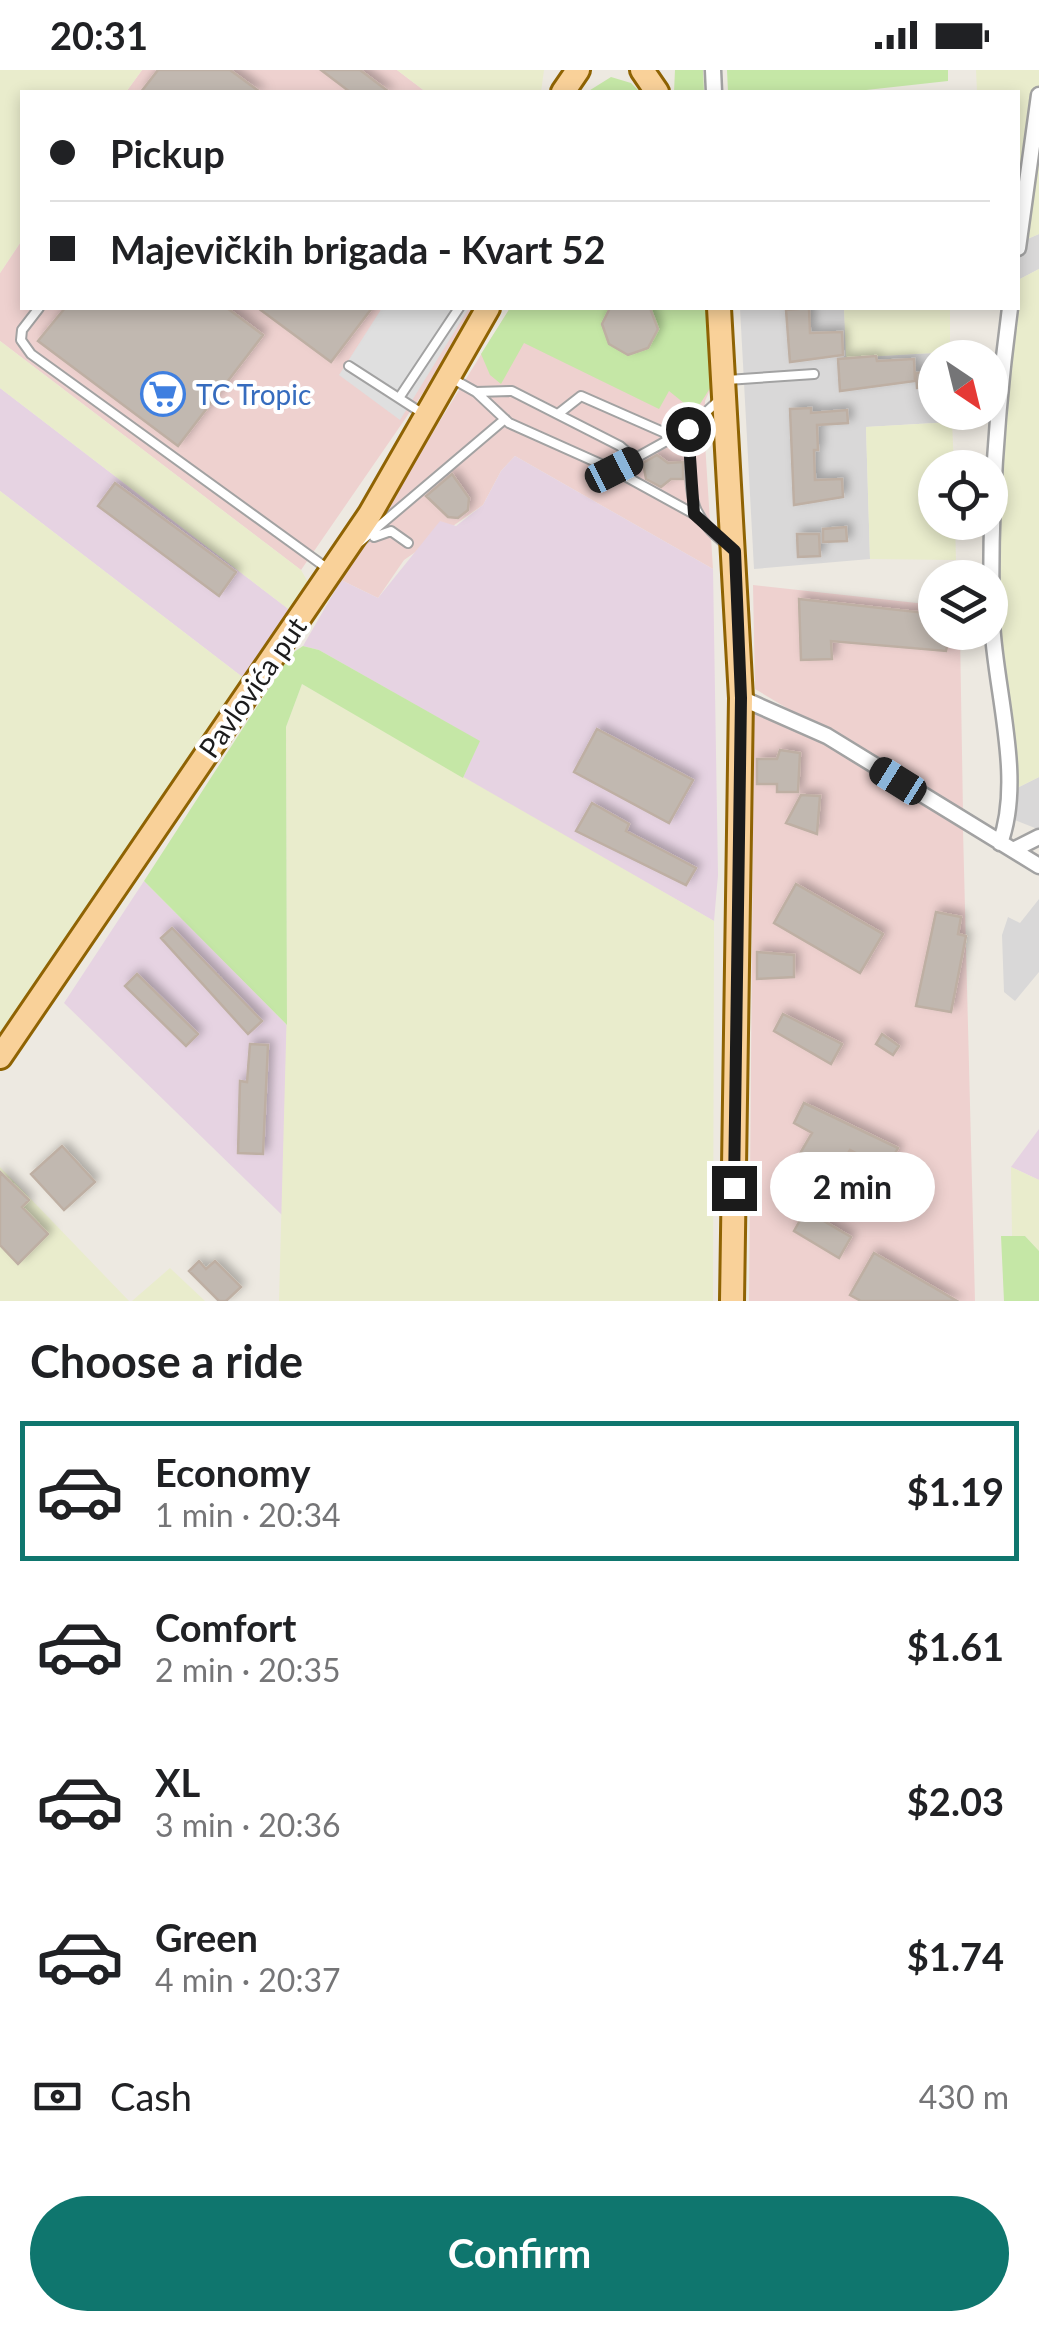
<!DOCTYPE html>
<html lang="en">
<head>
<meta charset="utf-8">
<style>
  body { margin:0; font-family:Lato,sans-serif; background:#f2f2f2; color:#202124; height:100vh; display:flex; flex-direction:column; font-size:38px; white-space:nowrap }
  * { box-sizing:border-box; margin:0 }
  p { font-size:32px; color:#757577 }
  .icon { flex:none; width:55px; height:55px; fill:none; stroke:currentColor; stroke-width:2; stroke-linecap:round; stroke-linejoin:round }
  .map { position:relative; height:1231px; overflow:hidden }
  .panel { display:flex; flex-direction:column; background:#fff; flex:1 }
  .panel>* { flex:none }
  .guide { position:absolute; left:20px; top:20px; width:1000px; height:220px; border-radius:0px; box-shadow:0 5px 15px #0003; display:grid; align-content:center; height:220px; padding:0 30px; background:#fff }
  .needle { width:65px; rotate:145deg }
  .fabs { position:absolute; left:918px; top:270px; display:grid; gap:20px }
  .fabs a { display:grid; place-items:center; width:90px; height:90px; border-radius:50%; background:#fff; box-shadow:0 5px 15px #0003; font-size:50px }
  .end { position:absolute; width:45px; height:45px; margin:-22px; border:12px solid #1b1b1b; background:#fff; box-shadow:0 0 0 5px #fff }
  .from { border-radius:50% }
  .bubble { position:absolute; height:70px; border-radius:35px; background:#fff; box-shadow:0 5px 15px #0003; font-size:32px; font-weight:700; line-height:70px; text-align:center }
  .car { position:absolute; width:30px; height:60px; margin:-30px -15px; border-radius:12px; box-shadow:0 0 8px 2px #0007; background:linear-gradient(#222 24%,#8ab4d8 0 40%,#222 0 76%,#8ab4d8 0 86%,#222 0) }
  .guide b { display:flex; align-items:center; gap:35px; height:95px; font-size:38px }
  .guide b+b { border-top:2px solid #e0e0e0 }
  .guide i { width:25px; height:25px; background:#202124 }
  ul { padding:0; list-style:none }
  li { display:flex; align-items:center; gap:30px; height:140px; margin:0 20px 15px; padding:0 10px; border:5px solid transparent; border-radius:0px }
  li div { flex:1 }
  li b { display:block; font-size:38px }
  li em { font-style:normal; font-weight:700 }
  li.selected { border-color:#0f766e }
  li>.icon { width:90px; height:90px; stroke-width:1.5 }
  h2 { padding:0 30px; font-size:45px; line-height:120px }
  .pay { display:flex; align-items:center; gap:25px; height:110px; padding:0 30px; font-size:38px }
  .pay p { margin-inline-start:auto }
  .primary-button { display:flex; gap:20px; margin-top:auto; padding:20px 30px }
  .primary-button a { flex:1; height:115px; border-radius:60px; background:#0f766e; color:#fff; font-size:40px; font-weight:700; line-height:115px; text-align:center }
  .status { display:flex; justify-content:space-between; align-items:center; height:70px; padding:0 50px; background:#fff; direction:ltr }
  .status svg { height:28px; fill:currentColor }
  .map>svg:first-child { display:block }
  .residential { fill:#d9d8d8 }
  .commercial { fill:#eed1cf }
  .industrial { fill:#e6d3e2 }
  .farmland { fill:#e9eccc }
  .grass { fill:#c5e7a6 }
  .parking { fill:#dfdfdf }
  .building { fill:#c1b8b0; stroke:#beafa3; stroke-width:2.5; filter:url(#shadow) }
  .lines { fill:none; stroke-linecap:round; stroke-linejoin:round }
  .service-casing { stroke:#a2a2a2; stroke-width:12 }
  .minor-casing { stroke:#a2a2a2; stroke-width:19 }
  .primary-casing { stroke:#8f6303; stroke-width:28 }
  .service { stroke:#fff; stroke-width:8 }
  .minor { stroke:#fff; stroke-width:14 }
  .primary { stroke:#f9d199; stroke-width:22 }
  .route { stroke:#1b1b1b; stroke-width:12 }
  .labels { text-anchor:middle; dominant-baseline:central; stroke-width:8; stroke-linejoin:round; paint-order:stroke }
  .shop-label { font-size:28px; fill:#366cbe; stroke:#fff; text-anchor:start }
  .street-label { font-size:28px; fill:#1b1b1b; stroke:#fff }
</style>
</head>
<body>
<div class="status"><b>20:31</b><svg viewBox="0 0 49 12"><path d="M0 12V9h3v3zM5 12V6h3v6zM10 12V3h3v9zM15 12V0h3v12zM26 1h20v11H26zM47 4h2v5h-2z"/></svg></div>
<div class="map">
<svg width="1039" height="1231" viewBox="0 0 1039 1231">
  <defs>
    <filter id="shadow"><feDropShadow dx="4.5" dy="-4.5" stdDeviation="5" flood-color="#0004"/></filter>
  </defs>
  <rect width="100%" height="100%" fill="#ede9e1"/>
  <!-- residential -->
  <path class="residential" d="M 1039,164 L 1039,199 L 1018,210 L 1018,173 Z
    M 740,238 L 844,238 L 847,288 L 950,282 L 950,287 L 935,288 L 935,342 L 952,343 L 952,352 L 866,357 L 870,489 L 754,499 Z
    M 1039,707 L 1039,766 L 1035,758 L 1010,748 L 1011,721 Z
    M 1039,829 L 1039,902 L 1015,931 L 1004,922 L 1002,865 L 1008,847 L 1020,853 Z"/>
  <!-- commercial -->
  <path class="commercial" d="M 142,0 L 397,0 L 426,22 L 126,22 Z
    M 22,170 L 22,238 L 473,238 L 423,323 L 301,500 L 0,271 L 0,203 Z
    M 510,238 L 706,238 L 712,315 L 705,331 L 705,373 L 713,499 L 515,386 L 501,401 L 483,435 L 404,490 L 378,528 L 341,510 Z
    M 753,515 L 935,535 L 935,562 L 960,563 L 963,743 L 755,619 Z
    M 754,642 L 820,671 L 963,760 L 975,1231 L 749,1231 Z"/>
  <!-- industrial -->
  <path class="industrial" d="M 0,318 L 291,541 L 245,609 L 0,421 Z
    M 515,386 L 713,499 L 718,805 L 714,851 L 463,708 L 479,671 L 319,580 L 303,576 L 341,510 L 378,528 L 440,451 L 456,456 L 483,435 L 501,401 Z
    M 144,811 L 287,955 L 282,1145 L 64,933 Z
    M 1039,1059 L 1039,1110 L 1011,1097 Z"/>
  <!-- farmland -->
  <path class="farmland" d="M 0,0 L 142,0 L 126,22 L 22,22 L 22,170 L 0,203 Z
    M 397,0 L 544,0 L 541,22 L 426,22 Z
    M 976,0 L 1039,0 L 1039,164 L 1018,173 L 1018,22 L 977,22 Z
    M 1039,199 L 1039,707 L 1011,721 L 989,500 L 990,348 L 1004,238 L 1018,238 L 1018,210 Z
    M 844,238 L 950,238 L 950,282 L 846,288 Z
    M 0,271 L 301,500 L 309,514 L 291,541 L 0,318 Z
    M 952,352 L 954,397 L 935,398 L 935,452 L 955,453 L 956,490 L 870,489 L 866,357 Z
    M 0,421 L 245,609 L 0,963 Z
    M 302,614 L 714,851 L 713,1231 L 279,1231 L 287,936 L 286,657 Z
    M 0,1097 L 129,1231 L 0,1231 Z
    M 1011,1097 L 1039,1110 L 1039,1181 L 1025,1166 L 1012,1166 Z
    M 170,1198 L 205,1231 L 132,1231 Z"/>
  <!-- grass -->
  <path class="grass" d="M 675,0 L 703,0 L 704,22 L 674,22 Z
    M 727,0 L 948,0 L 948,11 L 848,22 L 728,22 Z
    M 611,7 L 631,13 L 640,22 L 587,22 Z
    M 510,238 L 706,238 L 712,315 L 695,342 L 669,321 L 659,339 L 524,273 L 501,314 L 490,305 L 481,284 Z
    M 303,576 L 319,580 L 480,671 L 463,708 L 302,614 L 286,657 L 287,955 L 144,811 L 291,584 Z
    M 1001,1166 L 1025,1166 L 1039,1181 L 1039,1231 L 1004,1231 Z"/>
  <!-- parking -->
  <path class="parking" d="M 382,238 L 469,238 L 400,350 L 339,305 Z"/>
  <!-- building -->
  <path class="building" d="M 158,0 L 230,0 L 260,22 L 141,22 Z
    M 321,0 L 360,0 L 389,22 L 350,22 Z
    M 65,238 L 227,238 L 263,265 L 178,376 L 38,271 Z
    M 258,238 L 372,238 L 331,292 Z
    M 610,238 L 650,238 L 658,259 L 648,278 L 628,285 L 609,274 L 602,254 Z
    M 809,238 L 810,263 L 842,262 L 843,285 L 790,292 L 786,240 Z
    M 876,286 L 877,291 L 914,289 L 915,311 L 840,321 L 838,289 Z
    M 935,302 L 935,317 L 917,318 L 916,303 Z
    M 811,338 L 811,343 L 847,340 L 848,353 L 817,355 L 818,380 L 814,380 L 815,410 L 842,409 L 843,427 L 794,435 L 790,339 Z
    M 657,385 L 668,393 L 683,392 L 683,409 L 671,409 L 661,417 L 646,409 L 643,393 Z
    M 452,404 L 469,428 L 468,440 L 458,448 L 448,447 L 426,426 Z
    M 115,413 L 236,502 L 219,526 L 98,436 Z
    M 846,457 L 847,471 L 823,472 L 823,459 Z
    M 797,464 L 819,464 L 820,486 L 798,487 Z
    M 799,529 L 935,544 L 935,562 L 950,562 L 946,581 L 831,571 L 832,589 L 801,590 Z
    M 597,659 L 693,710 L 669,753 L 574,702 Z
    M 780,680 L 800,683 L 798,722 L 777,722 L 777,714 L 757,714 L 757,689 L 777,689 Z
    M 801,725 L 820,726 L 817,764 L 786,753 Z
    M 592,733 L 629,754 L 626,761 L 696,798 L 686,815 L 576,761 Z
    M 796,814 L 883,864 L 860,903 L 774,853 Z
    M 936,842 L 961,847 L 958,864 L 966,866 L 951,942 L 916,936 Z
    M 172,858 L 262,951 L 248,964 L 161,868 Z
    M 757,882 L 794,885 L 794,907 L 757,909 Z
    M 137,904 L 198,964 L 186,976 L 125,916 Z
    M 783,944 L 842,974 L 831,994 L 774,961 Z
    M 882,964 L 899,976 L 893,985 L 876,974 Z
    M 250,974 L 268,975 L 263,1084 L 238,1083 L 240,1011 L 247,1012 Z
    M 804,1033 L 898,1078 L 886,1099 L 850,1080 L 824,1125 L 828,1128 L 817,1147 L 851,1167 L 839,1188 L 794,1161 L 807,1138 L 793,1129 L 810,1101 L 795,1092 L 812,1063 L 794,1053 Z
    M 62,1076 L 95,1112 L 64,1140 L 31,1104 Z
    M 0,1102 L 29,1130 L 22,1137 L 48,1164 L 18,1194 L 0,1175 Z
    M 874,1183 L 957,1231 L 861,1231 L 850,1225 Z
    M 199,1191 L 206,1199 L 215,1191 L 241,1217 L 226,1231 L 219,1231 L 189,1201 Z"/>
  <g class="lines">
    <!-- service casing -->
    <g class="service-casing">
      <path id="service" d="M 39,238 L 22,260 L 21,270 L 31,284 L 328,499
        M 349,296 L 425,345
        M 451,308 L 476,322 L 509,353 L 614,400
        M 727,310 L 814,304
        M 476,322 L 512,321 L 620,376 L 635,389
        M 399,328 L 459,238
        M 717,332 L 688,359 C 695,414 678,437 727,475
        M 558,344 L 581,326 L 672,366
        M 688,359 L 614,400 L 694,444
        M 374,467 L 391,461 L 408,473
        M 360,472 L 505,349"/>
    </g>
    <!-- minor casing -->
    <g class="minor-casing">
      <path id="minor" d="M 713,0 L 714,22
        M 1018,178 L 1039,25
        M 741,628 L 827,666 L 1039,796
        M 1000,773 C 1024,709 995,619 992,552 C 989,446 996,343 1010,238
        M 1013,780 L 1039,767"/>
    </g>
    <!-- primary casing -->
    <g class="primary-casing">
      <path id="primary" d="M 642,0 L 657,22
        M 563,22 L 578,0
        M 719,238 L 741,628 L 732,1231
        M 0,987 L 370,444 L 488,238"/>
    </g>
    <!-- service -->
    <use href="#service" class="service"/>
    <!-- minor -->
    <use href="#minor" class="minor"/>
    <!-- primary -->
    <use href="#primary" class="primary"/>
  </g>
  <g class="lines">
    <!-- route -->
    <path class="route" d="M 688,359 L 694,444 L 735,481 L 741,628 L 734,1118"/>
  </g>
  <!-- icons -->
  <defs>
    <g id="supermarket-ring" transform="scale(2.25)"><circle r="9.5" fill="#fff" stroke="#3f7fe0" stroke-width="1.5"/><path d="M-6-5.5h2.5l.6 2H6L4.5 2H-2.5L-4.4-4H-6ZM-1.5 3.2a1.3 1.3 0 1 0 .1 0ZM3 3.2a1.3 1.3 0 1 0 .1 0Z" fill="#3f7fe0"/></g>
  </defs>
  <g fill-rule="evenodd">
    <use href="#supermarket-ring" x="163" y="324"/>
  </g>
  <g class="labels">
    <!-- shop labels -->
    <g class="shop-label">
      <text x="196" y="324">TC Tropic</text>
    </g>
    <!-- street labels -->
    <g class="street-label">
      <text transform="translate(252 617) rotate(-55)">Pavlovića put</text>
    </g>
  </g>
</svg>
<div class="fabs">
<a><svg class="needle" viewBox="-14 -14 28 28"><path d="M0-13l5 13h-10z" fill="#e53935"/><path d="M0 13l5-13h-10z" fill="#757577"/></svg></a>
<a><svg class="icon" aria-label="locate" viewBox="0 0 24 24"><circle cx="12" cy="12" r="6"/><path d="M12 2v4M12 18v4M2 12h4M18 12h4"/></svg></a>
<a><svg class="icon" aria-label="layers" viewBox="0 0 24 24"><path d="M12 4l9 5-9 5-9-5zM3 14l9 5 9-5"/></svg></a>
</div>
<i class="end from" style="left:688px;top:359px"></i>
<i class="end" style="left:734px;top:1118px"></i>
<div class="bubble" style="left:770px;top:1082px;width:165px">2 min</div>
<i class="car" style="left:614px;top:400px;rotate:63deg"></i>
<i class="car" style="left:898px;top:711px;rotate:302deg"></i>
<div class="guide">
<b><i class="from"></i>Pickup</b>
<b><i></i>Majevičkih brigada - Kvart 52</b>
</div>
</div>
<section class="panel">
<h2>Choose a ride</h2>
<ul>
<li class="selected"><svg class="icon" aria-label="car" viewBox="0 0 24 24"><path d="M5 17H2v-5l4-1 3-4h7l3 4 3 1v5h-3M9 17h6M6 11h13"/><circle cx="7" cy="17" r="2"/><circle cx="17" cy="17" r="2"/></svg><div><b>Economy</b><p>1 min · 20:34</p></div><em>$1.19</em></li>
<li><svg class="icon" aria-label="car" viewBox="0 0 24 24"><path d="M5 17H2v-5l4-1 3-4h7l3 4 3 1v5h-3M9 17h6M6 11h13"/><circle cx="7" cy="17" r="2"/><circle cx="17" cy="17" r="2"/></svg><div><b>Comfort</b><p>2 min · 20:35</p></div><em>$1.61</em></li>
<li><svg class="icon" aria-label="car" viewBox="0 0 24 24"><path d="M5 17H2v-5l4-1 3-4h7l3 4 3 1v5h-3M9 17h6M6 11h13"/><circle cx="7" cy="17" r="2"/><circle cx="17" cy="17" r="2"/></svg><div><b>XL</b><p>3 min · 20:36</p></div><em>$2.03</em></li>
<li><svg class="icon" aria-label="car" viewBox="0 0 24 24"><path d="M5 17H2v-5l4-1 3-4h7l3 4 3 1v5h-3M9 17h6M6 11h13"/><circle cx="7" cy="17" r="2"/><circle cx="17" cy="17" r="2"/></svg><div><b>Green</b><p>4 min · 20:37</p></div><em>$1.74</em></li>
</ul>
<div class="pay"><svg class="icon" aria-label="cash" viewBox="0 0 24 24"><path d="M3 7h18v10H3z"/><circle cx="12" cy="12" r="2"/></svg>Cash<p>430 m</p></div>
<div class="primary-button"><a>Confirm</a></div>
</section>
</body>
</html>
